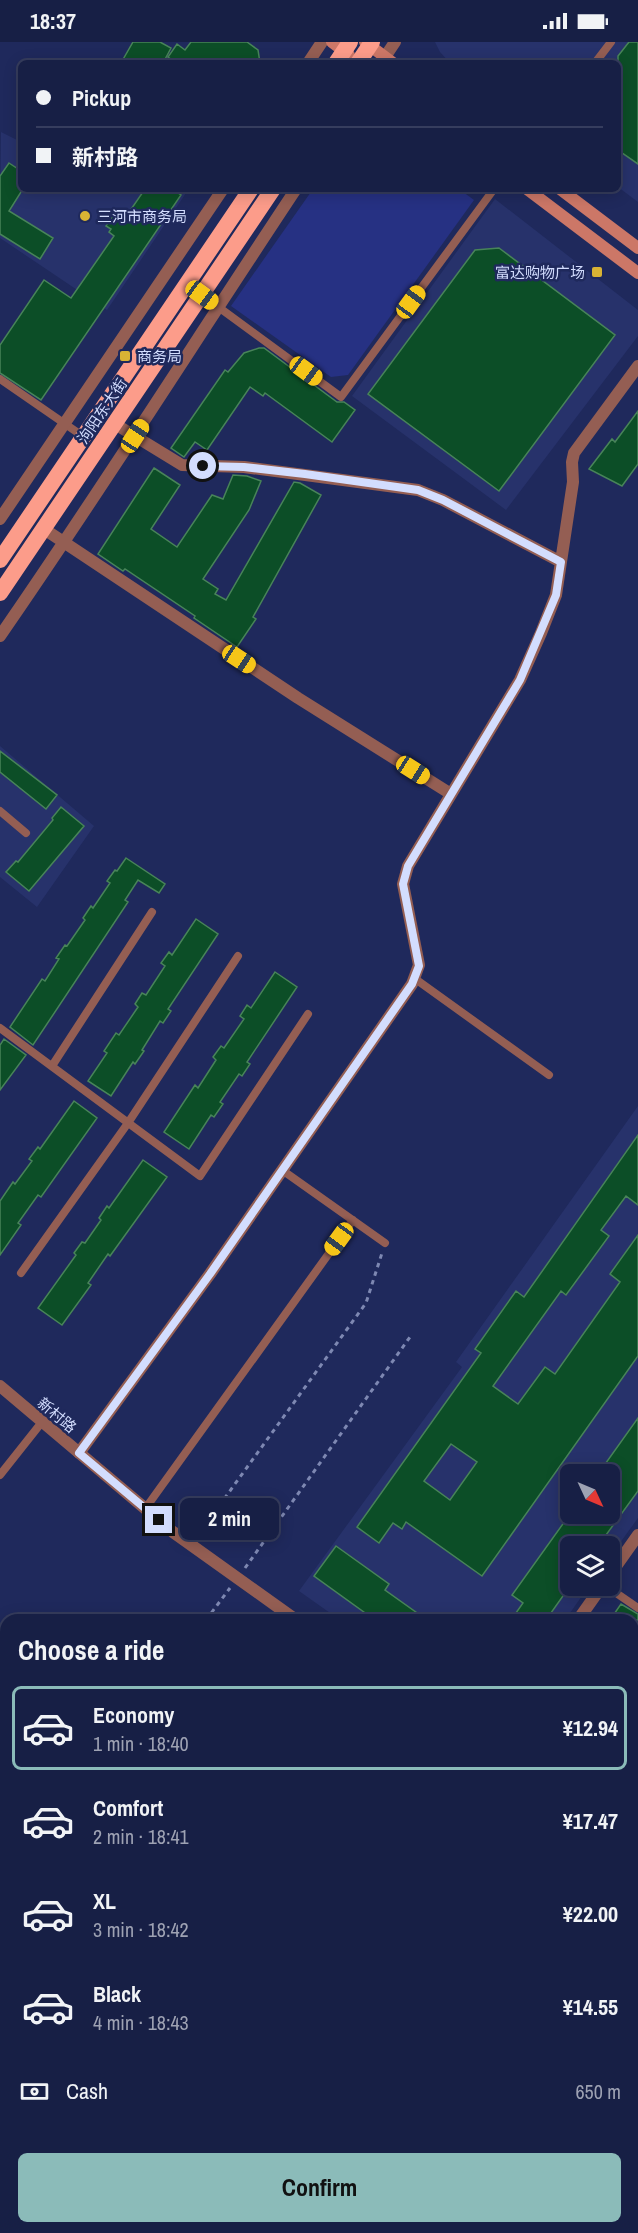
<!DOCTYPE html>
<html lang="en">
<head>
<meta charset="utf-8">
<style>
  body { margin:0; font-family:"Archivo Narrow","Noto Sans SC",sans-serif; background:#20274c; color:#f1f3f6; height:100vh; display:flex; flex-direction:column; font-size:22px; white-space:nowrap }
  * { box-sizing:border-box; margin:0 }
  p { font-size:20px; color:#9ea2b3 }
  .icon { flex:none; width:33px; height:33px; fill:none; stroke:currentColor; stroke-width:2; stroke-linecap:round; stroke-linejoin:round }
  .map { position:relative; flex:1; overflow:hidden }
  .details { position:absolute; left:0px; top:1572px; width:639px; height:620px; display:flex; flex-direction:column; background:#171f45; border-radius:18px 18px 0 0; box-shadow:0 3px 15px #0003,0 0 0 2px #363d5e }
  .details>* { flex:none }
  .hud { position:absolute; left:18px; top:18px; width:603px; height:132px; border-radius:9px; box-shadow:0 3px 15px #0003,0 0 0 2px #363d5e; display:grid; align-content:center; height:132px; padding:0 18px; background:#171f45 }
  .needle { width:39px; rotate:134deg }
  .controls { position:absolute; left:560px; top:1422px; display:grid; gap:12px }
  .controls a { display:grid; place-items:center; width:60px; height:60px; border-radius:9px; background:#171f45; box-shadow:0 3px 15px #0003,0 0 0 2px #363d5e; font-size:30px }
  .end { position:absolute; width:27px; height:27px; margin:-14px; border:8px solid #d3ddfe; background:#111; box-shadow:0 0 0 3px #111 }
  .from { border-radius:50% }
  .bubble { position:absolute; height:42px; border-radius:9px; background:#171f45; box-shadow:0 3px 15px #0003,0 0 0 2px #363d5e; font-size:20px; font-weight:800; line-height:42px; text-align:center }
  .car { position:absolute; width:18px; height:36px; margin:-18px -9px; border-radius:8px; box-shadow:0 0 4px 2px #0007; background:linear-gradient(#f5c518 24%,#345 0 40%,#f5c518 0 76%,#345 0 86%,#f5c518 0) }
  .hud b { display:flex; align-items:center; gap:21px; height:57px; font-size:22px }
  .hud b+b { border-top:2px solid #363d5e }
  .hud i { width:15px; height:15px; background:#f1f3f6 }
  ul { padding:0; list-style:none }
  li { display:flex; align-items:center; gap:18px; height:84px; margin:0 12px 9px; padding:0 6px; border:3px solid transparent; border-radius:9px }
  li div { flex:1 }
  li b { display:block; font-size:22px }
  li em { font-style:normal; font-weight:800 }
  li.on { border-color:#8bbbb9 }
  li>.icon { width:54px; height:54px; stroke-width:1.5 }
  h2 { padding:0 18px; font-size:27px; line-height:72px }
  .pay { display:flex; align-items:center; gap:15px; height:66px; padding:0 18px; font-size:22px }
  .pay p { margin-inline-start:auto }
  .primary-button { display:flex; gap:12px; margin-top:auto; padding:12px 18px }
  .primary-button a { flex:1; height:69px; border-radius:9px; background:#8bbbb9; color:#111; font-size:24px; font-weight:800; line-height:69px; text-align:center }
  .status { display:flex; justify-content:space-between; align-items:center; height:42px; padding:0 30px; background:#171f45; direction:ltr }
  .status svg { height:16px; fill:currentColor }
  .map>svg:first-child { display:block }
  .built { fill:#27326b; fill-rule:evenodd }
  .green { fill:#263183 }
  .building { fill:#0c4e27; stroke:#488459; stroke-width:1.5; fill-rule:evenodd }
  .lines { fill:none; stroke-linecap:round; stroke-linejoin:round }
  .path { stroke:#7e88b2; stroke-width:3; stroke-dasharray:4.5 4.5; stroke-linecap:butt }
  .service { stroke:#945e53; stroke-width:8 }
  .minor { stroke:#945e53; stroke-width:12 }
  .tertiary { stroke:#945e53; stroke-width:12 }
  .secondary { stroke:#cc7767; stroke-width:12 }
  .trunk { stroke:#fc9c8a; stroke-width:16 }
  .route { stroke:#d3ddfe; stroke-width:8 }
  .poi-dot { fill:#d9b334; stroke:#1f295c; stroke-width:2 }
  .labels { text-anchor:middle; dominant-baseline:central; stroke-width:5; stroke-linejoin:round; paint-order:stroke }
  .poi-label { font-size:15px; fill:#d3ddfe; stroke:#1f295c; text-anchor:start }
  .street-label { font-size:15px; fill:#d3ddfe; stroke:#1f295c }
</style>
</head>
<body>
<div class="status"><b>18:37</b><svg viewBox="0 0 49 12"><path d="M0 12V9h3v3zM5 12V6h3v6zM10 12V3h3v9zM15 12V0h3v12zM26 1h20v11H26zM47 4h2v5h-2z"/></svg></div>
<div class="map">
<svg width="638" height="2191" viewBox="0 0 638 2191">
  <rect width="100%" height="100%" fill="#1f295c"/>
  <!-- built -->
  <path class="built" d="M 435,0 L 638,0 L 638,160 L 618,145 L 618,21 L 450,21 L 440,10 Z
    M 1,90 L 21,100 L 21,147 L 179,147 L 186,151 L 107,268 L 0,196 Z
    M 495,157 L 638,268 L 638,294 L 506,468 L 352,354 Z
    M 0,704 L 94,784 L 37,865 L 0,835 Z
    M 638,1064 L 638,1476 L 609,1516 L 609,1504 L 570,1504 L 570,1544 L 589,1544 L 565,1578 L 340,1578 L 299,1549 L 462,1325 L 456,1320 ZM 570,1432 L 609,1432 L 609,1472 L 570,1472 Z"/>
  <!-- green -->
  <path class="green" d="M 313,147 L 459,147 L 474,158 L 348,333 L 331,335 L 231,264 Z"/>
  <!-- building -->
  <path class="building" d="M 133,0 L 160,0 L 171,6 L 163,21 L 121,21 Z
    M 191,0 L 247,0 L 258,8 L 260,21 L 176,21 L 168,15 L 177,2 L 185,8 Z
    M 629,0 L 638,0 L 638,122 L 618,108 L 618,14 Z
    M 9,121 L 21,129 L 21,150 L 9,169 L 53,196 L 40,217 L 0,192 L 0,134 Z
    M 145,147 L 172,147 L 181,153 L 41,358 L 0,331 L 0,303 L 44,238 L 71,256 L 114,194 L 109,190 L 111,187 L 106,184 L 114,172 L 123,179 Z
    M 499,206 L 615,293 L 499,449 L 368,352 L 475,208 Z
    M 259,306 L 264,306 L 337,360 L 344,360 L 355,368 L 332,400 L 265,351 L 263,354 L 250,345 L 207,408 L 195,400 L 184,415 L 171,406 L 225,328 L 228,330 L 244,311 Z
    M 638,369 L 638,422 L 622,444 L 589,427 L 612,397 L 615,400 Z
    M 154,426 L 180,443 L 151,487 L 177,505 L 212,453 L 223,457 L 233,433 L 247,434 L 261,439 L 249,468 L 203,537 L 218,547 L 215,552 L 226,558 L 294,440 L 300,441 L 321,453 L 253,575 L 256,577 L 237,605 L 194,576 L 195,574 L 125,527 L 123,529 L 98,512 Z
    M 0,709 L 57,753 L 46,767 L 0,730 Z
    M 61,765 L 84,784 L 29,849 L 6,830 L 16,819 L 18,820 L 53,778 L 52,776 Z
    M 126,816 L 165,842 L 159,851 L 138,838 L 125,858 L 128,860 L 33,1003 L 10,985 L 42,937 L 45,939 L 59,917 L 56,916 L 65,903 L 67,904 L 85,878 L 83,876 L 91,864 L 93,866 L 110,841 L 107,839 L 115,828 L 117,829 Z
    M 196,877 L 218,892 L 168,967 L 171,969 L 163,981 L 160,979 L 142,1008 L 144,1009 L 135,1022 L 133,1020 L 111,1054 L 88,1039 L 107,1011 L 104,1009 L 116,991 L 119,993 L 138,965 L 135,962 L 142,951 L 146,953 L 165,924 L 161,921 L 169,910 L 172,913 Z
    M 275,930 L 297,945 L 247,1020 L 250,1022 L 242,1034 L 239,1032 L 220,1060 L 223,1062 L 214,1075 L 211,1073 L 189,1107 L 164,1090 L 195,1043 L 198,1046 L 216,1018 L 213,1015 L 221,1004 L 224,1006 L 244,977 L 240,974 L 247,963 L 251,966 Z
    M 4,997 L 26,1013 L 0,1048 L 0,1003 Z
    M 74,1059 L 97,1076 L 41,1155 L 38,1153 L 18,1181 L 21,1183 L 0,1213 L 0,1159 L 13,1140 L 15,1142 L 32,1119 L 29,1117 L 38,1105 L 40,1107 Z
    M 638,1093 L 638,1163 L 626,1154 L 601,1188 L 609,1194 L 566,1253 L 561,1249 L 493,1344 L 518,1362 L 545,1325 L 555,1332 L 620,1240 L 610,1232 L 638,1193 L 638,1314 L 482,1534 L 406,1480 L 402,1487 L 393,1481 L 379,1501 L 357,1485 L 481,1311 L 475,1307 L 516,1249 L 524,1255 ZM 451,1402 L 477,1420 L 450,1458 L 424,1439 Z
    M 143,1118 L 167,1135 L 110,1214 L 108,1212 L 88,1241 L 91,1243 L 62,1283 L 38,1266 L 76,1213 L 74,1211 L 82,1200 L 85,1201 L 101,1178 L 99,1176 L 107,1164 L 109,1166 Z
    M 638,1376 L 638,1449 L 598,1504 L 570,1504 L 570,1544 L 546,1578 L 511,1578 L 523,1561 L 512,1553 L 570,1472 L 609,1472 L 609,1432 L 598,1432 Z
    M 336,1504 L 389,1542 L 385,1548 L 427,1578 L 375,1578 L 314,1534 Z
    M 621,1562 L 638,1572 L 638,1578 L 610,1578 Z"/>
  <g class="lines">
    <!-- path -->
    <path class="path" d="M 198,1493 L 366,1261 L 382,1211
      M 245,1526 L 410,1295
      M 206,1578 L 230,1546"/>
    <!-- service -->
    <path class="service" d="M 595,21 L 611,0
      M 202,253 L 341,355 L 494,147
      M 0,337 L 84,395
      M 0,769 L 26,791
      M 414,936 L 549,1033
      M 0,986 L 200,1134 L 308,972
      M 52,1024 L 152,870
      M 282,1128 L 385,1201
      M 21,1231 L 128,1081 L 238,914
      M 0,1433 L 42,1380
      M 145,1467 L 353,1178
      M 606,1544 L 638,1566
      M 633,1679 L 638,1683
      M 633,1999 L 638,2003
      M 633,2095 L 638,2088
      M 0,2100 L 6,2091
      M 633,2176 L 638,2180
      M 388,2186 L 395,2191
      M 212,2191 L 216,2186
      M 570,2191 L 574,2186"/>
    <!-- minor -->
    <path class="minor" d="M 308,21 L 322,0
      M 381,21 L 395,0
      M 115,382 L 182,423 L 244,425 L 418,448 L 443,458 L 561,520
      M 0,477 L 223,147
      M 44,487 L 298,656 L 451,752
      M 0,594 C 102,447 197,296 296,147
      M 79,1411 L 210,1232 L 412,942 L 419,923 L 403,842 L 408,824 L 520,638 L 541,591 L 556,553 L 573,440 L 572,420 L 574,411 L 638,324
      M 609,1534 L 638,1493
      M 578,1578 L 602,1544"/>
    <!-- tertiary -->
    <path class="tertiary" d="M 0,1344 L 173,1490 L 296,1578
      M 633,1820 L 638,1823"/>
    <!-- secondary -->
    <path class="secondary" d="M 332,0 L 349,13
      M 365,0 L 393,21
      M 527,147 L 638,231
      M 560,147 L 638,206"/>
    <!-- trunk -->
    <path class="trunk" d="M 336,21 L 350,0
      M 358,21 L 372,0
      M 0,518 L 251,147
      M 0,551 L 273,147"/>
  </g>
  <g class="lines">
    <!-- route -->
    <path class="route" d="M 159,1478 L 79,1411 L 210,1232 L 412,942 L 419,924 L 403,842 L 408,824 L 520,638 L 556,553 L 561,520 L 443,458 L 418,448 L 305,432 L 244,425 L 203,424"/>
  </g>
  <!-- markers -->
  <g class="poi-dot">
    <circle cx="85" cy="174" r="6"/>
    <rect x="591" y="224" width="12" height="12" rx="3"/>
    <rect x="119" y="308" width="12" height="12" rx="3"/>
  </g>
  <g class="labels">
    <!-- poi labels -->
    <g class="poi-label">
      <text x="97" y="174">三河市商务局</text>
      <text x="585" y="230" text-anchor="end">富达购物广场</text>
      <text x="137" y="314">商务局</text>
    </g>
    <!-- street labels -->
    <g class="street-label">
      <text transform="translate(102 369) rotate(-56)">泃阳东大街</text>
      <text transform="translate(57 1373) rotate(40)">新村路</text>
    </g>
  </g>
</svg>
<div class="controls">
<a><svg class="needle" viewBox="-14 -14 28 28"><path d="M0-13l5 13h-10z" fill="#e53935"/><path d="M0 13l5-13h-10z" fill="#9ea2b3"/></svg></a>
<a><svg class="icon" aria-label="layers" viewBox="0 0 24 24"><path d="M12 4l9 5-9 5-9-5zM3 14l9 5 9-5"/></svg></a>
</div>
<i class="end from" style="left:203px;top:424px"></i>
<i class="end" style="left:159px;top:1478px"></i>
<div class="bubble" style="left:180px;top:1456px;width:99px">2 min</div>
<i class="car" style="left:202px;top:253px;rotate:126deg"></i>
<i class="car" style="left:411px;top:260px;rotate:36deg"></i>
<i class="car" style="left:306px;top:329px;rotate:126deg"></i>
<i class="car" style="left:135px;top:394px;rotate:33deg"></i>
<i class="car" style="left:239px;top:617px;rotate:123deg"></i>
<i class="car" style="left:413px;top:728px;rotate:122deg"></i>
<i class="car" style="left:339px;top:1197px;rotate:216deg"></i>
<div class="hud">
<b><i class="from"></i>Pickup</b>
<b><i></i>新村路</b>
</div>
<section class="details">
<h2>Choose a ride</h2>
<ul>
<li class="on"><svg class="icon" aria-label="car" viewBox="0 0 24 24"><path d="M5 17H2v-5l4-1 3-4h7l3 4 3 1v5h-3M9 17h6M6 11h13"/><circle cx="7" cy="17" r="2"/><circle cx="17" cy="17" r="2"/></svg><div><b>Economy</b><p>1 min · 18:40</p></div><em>¥12.94</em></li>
<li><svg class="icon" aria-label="car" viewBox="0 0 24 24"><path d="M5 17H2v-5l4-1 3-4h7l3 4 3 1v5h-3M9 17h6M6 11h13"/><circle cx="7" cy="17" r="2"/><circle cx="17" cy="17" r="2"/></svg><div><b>Comfort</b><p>2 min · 18:41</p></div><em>¥17.47</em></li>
<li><svg class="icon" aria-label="car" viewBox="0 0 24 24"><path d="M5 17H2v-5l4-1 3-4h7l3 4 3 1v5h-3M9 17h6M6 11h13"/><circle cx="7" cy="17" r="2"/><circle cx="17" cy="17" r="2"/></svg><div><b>XL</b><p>3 min · 18:42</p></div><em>¥22.00</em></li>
<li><svg class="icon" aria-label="car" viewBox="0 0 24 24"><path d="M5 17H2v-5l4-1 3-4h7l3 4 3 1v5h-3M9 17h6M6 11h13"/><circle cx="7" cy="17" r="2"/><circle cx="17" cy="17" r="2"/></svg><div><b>Black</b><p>4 min · 18:43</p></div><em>¥14.55</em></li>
</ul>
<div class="pay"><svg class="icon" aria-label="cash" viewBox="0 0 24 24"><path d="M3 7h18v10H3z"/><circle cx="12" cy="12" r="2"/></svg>Cash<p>650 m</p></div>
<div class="primary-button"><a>Confirm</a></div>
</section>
</div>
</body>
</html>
